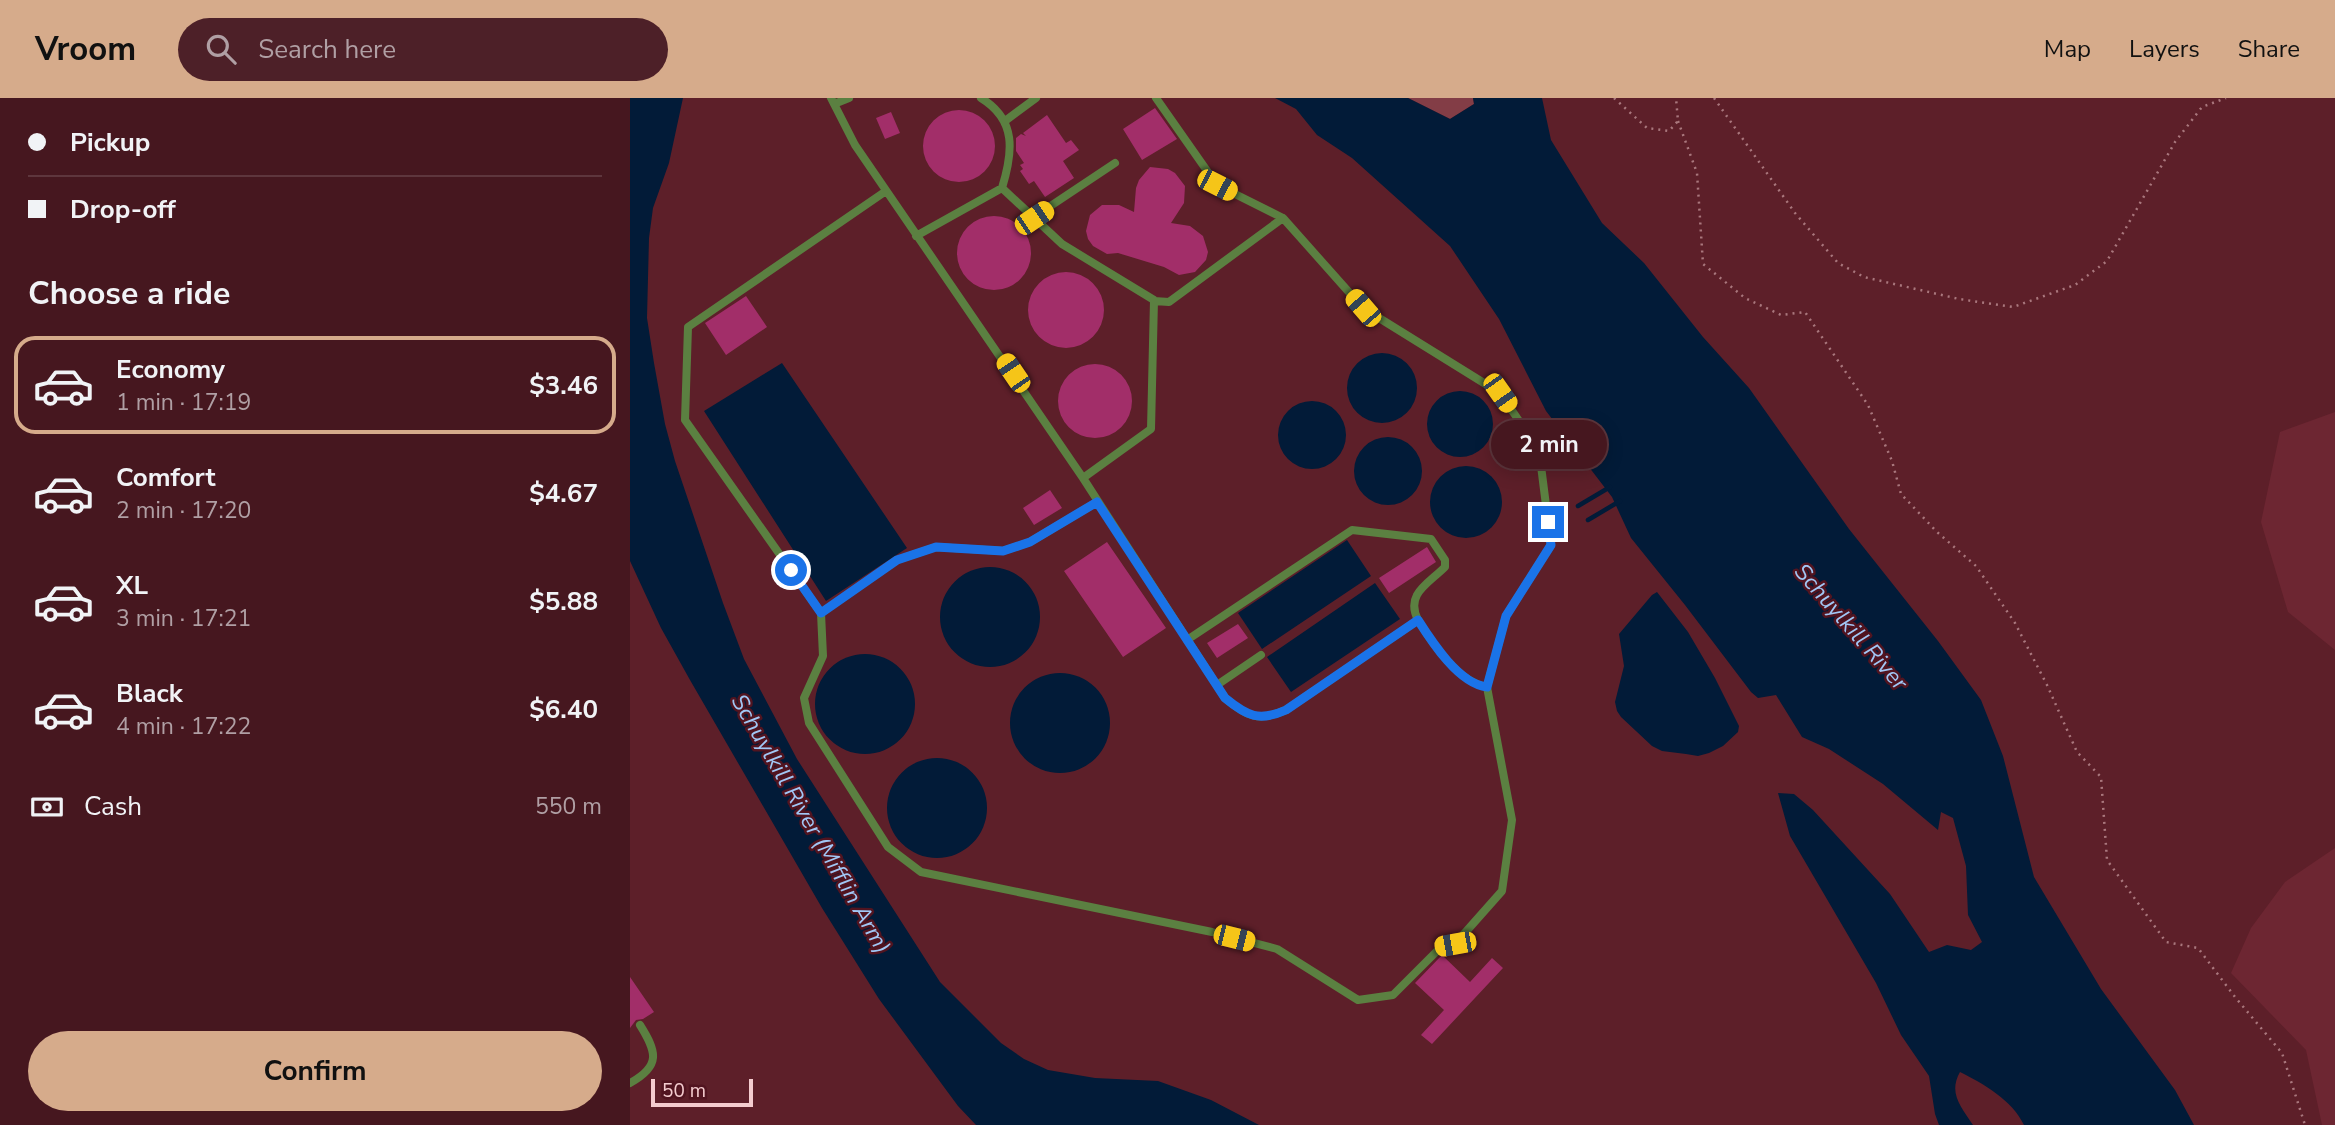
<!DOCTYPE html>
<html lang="en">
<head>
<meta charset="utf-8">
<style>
  body { margin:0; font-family:"Nunito Sans",sans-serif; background:#4d2028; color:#f1f3f6; height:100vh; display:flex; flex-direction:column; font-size:26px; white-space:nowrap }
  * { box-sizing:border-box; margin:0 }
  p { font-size:23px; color:#b09fa4 }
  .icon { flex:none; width:38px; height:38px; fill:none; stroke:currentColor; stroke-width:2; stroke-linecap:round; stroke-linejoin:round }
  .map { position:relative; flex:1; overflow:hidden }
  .sheet { display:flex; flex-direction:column; background:#46171f; width:630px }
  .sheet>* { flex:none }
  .guide { display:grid; align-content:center; height:154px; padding:0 28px; background:#46171f }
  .scale { position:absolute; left:21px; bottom:18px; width:102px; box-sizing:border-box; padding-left:7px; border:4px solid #f4cccf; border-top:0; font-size:19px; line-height:24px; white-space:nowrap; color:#f4cccf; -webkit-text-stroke:5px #511420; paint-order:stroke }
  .end { position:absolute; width:32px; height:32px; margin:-16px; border:9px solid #1a73e8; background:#fff; box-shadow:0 0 0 4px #fff }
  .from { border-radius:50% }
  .bubble { position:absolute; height:49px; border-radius:24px; background:#46171f; box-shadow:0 4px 18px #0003,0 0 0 2px #5e363d; font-size:23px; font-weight:700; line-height:49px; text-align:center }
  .car { position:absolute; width:21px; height:42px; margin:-21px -10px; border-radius:9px; box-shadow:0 0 5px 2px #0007; background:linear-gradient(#f5c518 24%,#345 0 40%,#f5c518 0 76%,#345 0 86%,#f5c518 0) }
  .guide b { display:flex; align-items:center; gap:24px; height:66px; font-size:26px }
  .guide b+b { border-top:2px solid #5e363d }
  .guide i { width:18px; height:18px; background:#f1f3f6 }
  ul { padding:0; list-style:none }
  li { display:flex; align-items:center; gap:21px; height:98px; margin:0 14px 10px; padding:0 14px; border:4px solid transparent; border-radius:21px }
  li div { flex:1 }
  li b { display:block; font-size:26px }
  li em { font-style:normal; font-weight:700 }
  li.on { border-color:#d6ab8b }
  li>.icon { width:63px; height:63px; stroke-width:1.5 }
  h2 { padding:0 28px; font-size:32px; line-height:84px }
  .pay { display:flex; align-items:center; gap:18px; height:77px; padding:0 28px; font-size:26px }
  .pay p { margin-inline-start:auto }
  .button { display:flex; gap:14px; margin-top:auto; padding:14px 28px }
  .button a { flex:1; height:80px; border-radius:42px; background:#d6ab8b; color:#111; font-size:28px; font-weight:700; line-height:80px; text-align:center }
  header { display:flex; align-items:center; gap:42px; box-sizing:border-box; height:98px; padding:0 35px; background:#d6ab8b; color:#111 }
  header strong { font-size:33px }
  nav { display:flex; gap:38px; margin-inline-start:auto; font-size:24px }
  .search { width:490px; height:63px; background:#4d2028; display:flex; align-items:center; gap:18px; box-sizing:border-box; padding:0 24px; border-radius:38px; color:#b09fa4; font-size:26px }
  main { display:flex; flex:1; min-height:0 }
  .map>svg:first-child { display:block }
  .built { fill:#6d2632 }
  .green { fill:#833d46 }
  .water { fill:#021b38 }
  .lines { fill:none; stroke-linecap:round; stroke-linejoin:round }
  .stream { stroke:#021b38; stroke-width:4.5 }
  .building { fill:#a22e69 }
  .path { stroke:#a9777d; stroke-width:2.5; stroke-dasharray:2 5; stroke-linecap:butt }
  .service { stroke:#5b8041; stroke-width:8 }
  .route { stroke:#1a73e8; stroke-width:9 }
  .labels { text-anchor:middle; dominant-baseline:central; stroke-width:5; stroke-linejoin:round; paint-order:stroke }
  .water-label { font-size:23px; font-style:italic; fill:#a1c7f5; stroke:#511420 }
</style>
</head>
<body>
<header>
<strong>Vroom</strong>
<div class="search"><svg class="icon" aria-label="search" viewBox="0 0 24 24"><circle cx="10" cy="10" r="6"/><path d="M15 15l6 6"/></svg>Search here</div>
<nav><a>Map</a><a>Layers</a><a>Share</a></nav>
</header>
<main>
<section class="sheet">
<div class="guide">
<b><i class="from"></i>Pickup</b>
<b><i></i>Drop-off</b>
</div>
<h2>Choose a ride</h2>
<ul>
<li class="on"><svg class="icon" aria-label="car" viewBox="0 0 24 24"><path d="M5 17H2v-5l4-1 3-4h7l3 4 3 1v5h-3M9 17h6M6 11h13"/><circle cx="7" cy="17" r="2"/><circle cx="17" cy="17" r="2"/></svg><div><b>Economy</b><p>1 min · 17:19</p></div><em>$3.46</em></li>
<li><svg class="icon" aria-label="car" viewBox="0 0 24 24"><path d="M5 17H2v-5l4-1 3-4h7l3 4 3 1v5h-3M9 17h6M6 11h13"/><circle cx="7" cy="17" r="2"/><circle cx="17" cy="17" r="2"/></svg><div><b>Comfort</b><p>2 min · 17:20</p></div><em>$4.67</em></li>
<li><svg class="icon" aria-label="car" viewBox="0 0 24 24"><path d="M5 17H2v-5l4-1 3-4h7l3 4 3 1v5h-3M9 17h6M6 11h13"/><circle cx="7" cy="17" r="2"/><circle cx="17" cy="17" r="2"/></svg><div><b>XL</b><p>3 min · 17:21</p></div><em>$5.88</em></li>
<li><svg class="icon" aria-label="car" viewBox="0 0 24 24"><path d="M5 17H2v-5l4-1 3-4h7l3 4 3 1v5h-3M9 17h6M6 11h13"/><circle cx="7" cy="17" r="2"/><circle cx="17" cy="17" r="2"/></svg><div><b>Black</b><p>4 min · 17:22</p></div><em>$6.40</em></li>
</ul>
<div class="pay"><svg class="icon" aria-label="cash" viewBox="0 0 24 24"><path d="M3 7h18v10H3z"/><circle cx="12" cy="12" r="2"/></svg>Cash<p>550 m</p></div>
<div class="button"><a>Confirm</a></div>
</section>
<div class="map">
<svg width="1705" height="1027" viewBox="0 0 1705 1027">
  <rect width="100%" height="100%" fill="#5d1f29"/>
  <!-- built -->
  <path class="built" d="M 1705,314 L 1705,552 L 1658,514 L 1631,424 L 1650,334 Z
    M 1705,750 L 1705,1027 L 1692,1027 L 1676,952 L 1601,875 L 1621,830 L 1655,784 Z"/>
  <!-- green -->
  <path class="green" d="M 778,0 L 843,0 L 844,6 L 820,21 Z"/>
  <!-- water -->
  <path class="water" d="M 0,0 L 53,0 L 39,65 L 23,110 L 19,140 L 17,220 L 24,265 L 35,326 L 45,363 L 93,505 L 114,561 L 167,661 L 310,884 L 371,945 L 394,961 L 418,972 L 465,980 L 528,983 L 581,1002 L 629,1027 L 346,1027 L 328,1008 L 249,901 L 192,810 L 60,582 L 31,530 L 0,463 Z
    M 645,0 L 778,0 L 820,21 L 844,6 L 843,0 L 912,0 L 921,42 L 972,125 L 1014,165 L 1073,239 L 1119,290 L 1219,431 L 1308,543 L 1351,602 L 1373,658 L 1404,779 L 1471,891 L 1545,992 L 1564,1027 L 1394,1027 C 1382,1002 1354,986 1330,974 C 1318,995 1331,1009 1343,1027 L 1309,1027 L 1305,1016 L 1299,978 L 1271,937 L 1246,885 L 1160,738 L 1148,695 L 1164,696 L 1183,712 L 1260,796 L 1299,854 L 1317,847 L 1341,852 L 1352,844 L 1338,817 L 1336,768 L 1323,720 L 1311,714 L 1308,732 L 1253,686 L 1199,651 L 1172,639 L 1146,597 L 1128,600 L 1121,594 L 1055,507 L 1001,440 L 982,399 L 916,313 L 869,221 L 820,148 L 722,60 L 687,37 L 666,11 Z
    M717 290a35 35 0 1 1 70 0a35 35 0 1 1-70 0Z
    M 152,265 L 277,450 L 196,503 L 74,313 Z
    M797 326a33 33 0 1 1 66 0a33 33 0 1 1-66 0Z
    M648 337a34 34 0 1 1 68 0a34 34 0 1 1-68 0Z
    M724 373a34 34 0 1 1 68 0a34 34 0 1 1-68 0Z
    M800 404a36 36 0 1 1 72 0a36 36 0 1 1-72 0Z
    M 717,442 L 741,478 L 632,551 L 608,515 Z
    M310 519a50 50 0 1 1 100 0a50 50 0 1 1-100 0Z
    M 745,485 L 770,521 L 661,594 L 637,559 Z
    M 1027,494 L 1058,534 L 1085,580 L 1109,628 L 1108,634 L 1093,648 L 1079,655 L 1068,658 L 1056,656 L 1032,653 L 1022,648 L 991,619 L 987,613 L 985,604 L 994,568 L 989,536 L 1022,497 Z
    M185 606a50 50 0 1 1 100 0a50 50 0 1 1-100 0Z
    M380 625a50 50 0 1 1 100 0a50 50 0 1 1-100 0Z
    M257 710a50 50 0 1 1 100 0a50 50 0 1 1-100 0Z"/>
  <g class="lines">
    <!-- stream -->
    <path class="stream" d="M 948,408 L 980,389
      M 958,422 L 990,403"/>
  </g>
  <!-- building -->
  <path class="building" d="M 525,10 L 547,41 L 512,62 L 493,31 Z
    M293 48a36 36 0 1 1 72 0a36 36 0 1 1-72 0Z
    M 261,14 L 270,35 L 255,41 L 246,20 Z
    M 417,17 L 436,45 L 441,42 L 449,52 L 433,63 L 444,80 L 415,99 L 404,83 L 399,86 L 390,73 L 393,71 L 390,67 L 394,65 L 386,53 L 386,40 L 391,36 L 396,38 L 393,35 Z
    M 520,69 L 538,71 L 545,75 L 555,88 L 554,105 L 541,125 L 560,128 L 573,138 L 578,154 L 576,162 L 565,174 L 549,177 L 534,169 L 488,155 L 477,156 L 463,148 L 458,141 L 456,133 L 460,117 L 472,107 L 489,107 L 504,114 L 506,90 L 509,82 Z
    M327 155a37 37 0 1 1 74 0a37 37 0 1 1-74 0Z
    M398 212a38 38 0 1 1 76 0a38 38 0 1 1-76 0Z
    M 116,198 L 137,229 L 96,257 L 75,225 Z
    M428 303a37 37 0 1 1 74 0a37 37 0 1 1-74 0Z
    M 420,392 L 432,410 L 404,427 L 393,410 Z
    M 477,444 L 536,530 L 493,559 L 434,473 Z
    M 797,449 L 806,464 L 759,495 L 749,480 Z
    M 608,526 L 618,540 L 587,560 L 577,545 Z
    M 812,857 L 840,884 L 862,860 L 873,870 L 802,946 L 791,937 L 814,912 L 785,885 Z
    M 0,879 L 24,914 L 13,921 L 6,922 L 0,930 Z"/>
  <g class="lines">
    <!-- path -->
    <path class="path" d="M 984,0 L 1017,30 L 1039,33 L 1048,23 L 1046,0
      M 1084,0 L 1165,115 L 1208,165 L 1234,179 L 1329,201 L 1383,209 L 1445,187 L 1477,163 L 1545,44 L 1572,9 L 1596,0
      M 1048,23 L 1067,75 L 1073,166 L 1115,200 L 1151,217 L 1175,214 L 1238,307 L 1262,363 L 1271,396 L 1307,434 L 1346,468 L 1385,525 L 1417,587 L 1447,654 L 1471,679 L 1477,762 L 1536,844 L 1568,850 L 1605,899 L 1652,955 L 1675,1027"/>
    <!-- service -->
    <path class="service" d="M 201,0 L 225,47 L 453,380 L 595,600 C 617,619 629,624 656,612 L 788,522 C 802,545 829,585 857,589
      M 351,0 C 387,22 383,54 372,90
      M 204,6 L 219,0
      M 375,23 L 406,0
      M 256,93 L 58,229 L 55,322 L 191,515 L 193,558 L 174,600 L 179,625 L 258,749 L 291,774 L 582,834 L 647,851 L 728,902 L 763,897 L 811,849 L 825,846 L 872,793 L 882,722 L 857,589 L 876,518 L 921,447 L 909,352 L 870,295 L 733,210 L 653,120 L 587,87 L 526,0
      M 404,119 L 485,65
      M 286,138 L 372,90 L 432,146 L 524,202 L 521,331 L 453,380
      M 524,203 L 539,204 L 653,120
      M 191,515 L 267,462 L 306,449 L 373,453 L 400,444 L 467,404
      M 557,542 L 722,432 L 801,441 L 815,462 L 815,469 C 798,486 775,496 788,522
      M 587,587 L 631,557
      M 0,985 C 31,968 27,954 10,927"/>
  </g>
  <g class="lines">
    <!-- route -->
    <path class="route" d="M 161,472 L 191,515 L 267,462 L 306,449 L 373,453 L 400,444 L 467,404 L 595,600 C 617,618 629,624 656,612 L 788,522 C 802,544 829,586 857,589 L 876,518 L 921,447 L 918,424"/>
  </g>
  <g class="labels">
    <!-- water labels -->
    <g class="water-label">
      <text transform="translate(1221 529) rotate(49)">Schuylkill River</text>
      <text transform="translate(181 726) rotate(60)">Schuylkill River (Mifflin Arm)</text>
    </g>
  </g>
</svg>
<div class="scale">50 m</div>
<i class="end from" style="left:161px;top:472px"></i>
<i class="end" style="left:918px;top:424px"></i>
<div class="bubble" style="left:861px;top:322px;width:116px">2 min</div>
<i class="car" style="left:587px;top:87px;rotate:117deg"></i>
<i class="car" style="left:404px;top:120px;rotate:56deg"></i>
<i class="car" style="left:733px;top:210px;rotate:319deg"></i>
<i class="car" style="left:383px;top:275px;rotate:326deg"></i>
<i class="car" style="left:870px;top:295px;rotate:145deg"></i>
<i class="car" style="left:604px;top:840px;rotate:104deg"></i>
<i class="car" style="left:825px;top:846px;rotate:260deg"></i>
</div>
</main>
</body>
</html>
